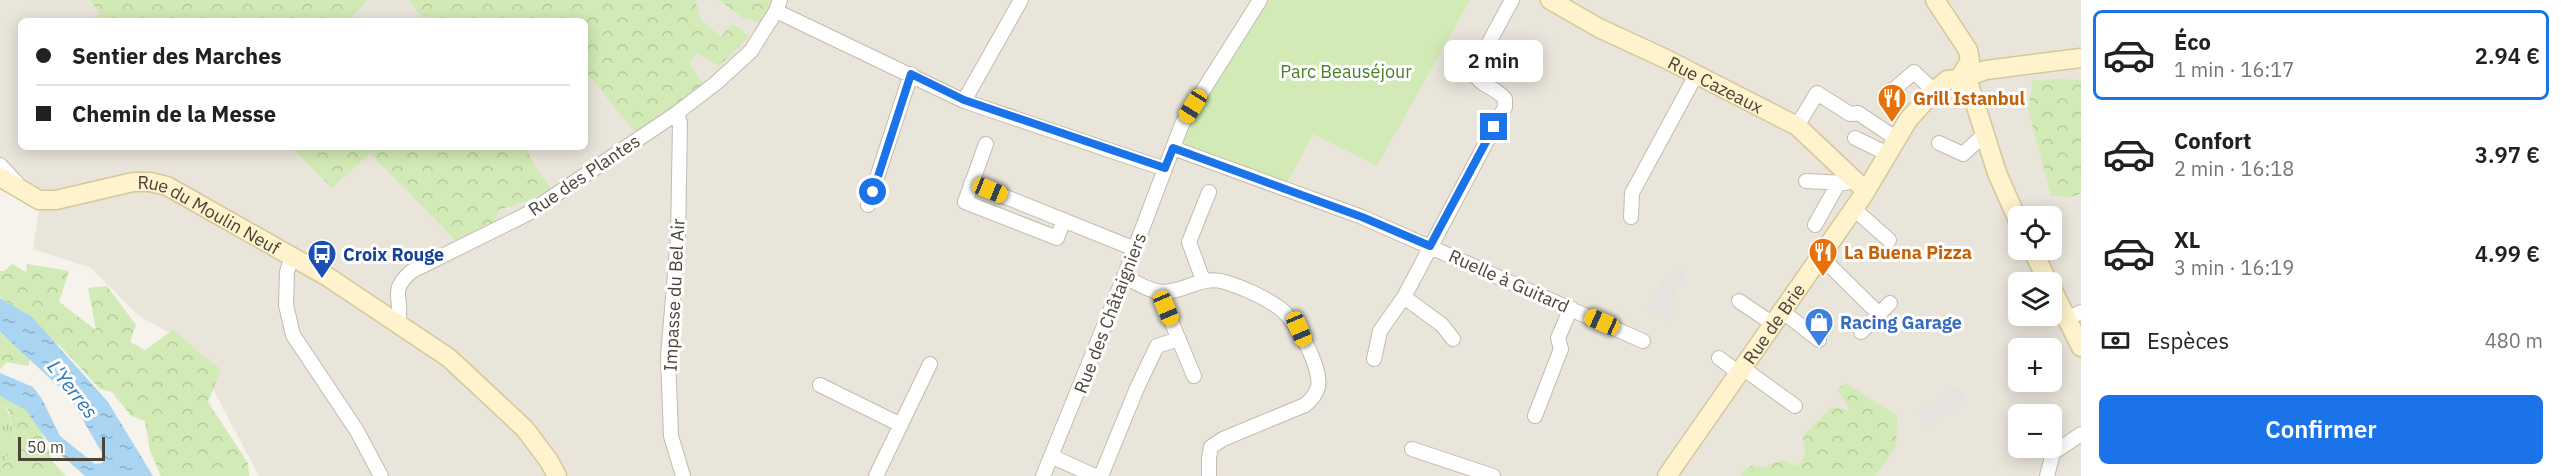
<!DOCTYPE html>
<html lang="fr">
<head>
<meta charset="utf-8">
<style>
  body { margin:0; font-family:"IBM Plex Sans",sans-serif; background:#f6f6f6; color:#202124; height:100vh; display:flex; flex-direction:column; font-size:22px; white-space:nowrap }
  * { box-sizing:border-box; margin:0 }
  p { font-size:20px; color:#757577 }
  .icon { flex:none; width:33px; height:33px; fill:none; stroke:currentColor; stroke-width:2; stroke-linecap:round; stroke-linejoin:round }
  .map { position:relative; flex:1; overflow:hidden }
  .drawer { display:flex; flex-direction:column; background:#fff; width:480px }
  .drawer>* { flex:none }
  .top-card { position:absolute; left:18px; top:18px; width:570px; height:132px; border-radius:9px; box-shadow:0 3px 15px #0003; display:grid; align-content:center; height:132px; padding:0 18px; background:#fff }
  .buttons { position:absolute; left:2008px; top:206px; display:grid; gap:12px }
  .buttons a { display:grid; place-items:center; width:54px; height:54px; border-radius:9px; background:#fff; box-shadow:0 3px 15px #0003; font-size:30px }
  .scale { position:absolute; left:18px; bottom:15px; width:87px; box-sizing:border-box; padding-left:6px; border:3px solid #4b4439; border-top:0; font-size:16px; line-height:21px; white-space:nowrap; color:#4b4439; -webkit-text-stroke:4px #fff; paint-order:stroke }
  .end { position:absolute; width:27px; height:27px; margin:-14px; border:8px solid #1a73e8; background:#fff; box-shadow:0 0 0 3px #fff }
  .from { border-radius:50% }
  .bubble { position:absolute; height:42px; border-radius:9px; background:#fff; box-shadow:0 3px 15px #0003; font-size:20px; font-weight:600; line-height:42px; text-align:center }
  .car { position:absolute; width:18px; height:36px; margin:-18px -9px; border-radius:8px; box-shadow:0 0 4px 2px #0007; background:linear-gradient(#f5c518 24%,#345 0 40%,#f5c518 0 76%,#345 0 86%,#f5c518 0) }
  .top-card b { display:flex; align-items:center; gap:21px; height:57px; font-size:22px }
  .top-card b+b { border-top:2px solid #e0e0e0 }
  .top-card i { width:15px; height:15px; background:#202124 }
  ul { padding:10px 0 0; list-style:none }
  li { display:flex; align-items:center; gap:18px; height:90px; margin:0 12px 9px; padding:0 6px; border:3px solid transparent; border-radius:9px }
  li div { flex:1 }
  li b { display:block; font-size:22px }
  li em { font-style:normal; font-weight:600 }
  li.on { border-color:#1a73e8 }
  li>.icon { width:54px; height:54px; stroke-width:1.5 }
  .pay { display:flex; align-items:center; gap:15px; height:66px; padding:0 18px; font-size:22px }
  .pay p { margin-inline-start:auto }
  .action { display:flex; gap:12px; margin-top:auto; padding:12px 18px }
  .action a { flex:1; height:69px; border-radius:9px; background:#1a73e8; color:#fff; font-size:24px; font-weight:600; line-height:69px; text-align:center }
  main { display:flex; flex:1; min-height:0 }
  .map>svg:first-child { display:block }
  .residential { fill:#eae5da; fill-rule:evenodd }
  .grass { fill:url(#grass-tufts) }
  .forest { fill:url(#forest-crowns) }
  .park { fill:#d2eab5 }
  .parking { fill:#e5e3e0 }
  .water { fill:url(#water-ripples) }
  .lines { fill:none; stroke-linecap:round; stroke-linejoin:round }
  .street-casing { stroke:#c2bbae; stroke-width:16 }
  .secondary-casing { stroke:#d6c79b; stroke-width:21 }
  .street { stroke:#fff; stroke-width:14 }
  .secondary { stroke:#fff3cd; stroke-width:18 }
  .route { stroke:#1a73e8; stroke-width:8 }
  .labels { text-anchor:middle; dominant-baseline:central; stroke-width:6; stroke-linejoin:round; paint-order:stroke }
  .park-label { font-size:18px; fill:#4a7f2a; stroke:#fff }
  .street-label { font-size:18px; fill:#4b4439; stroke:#fff }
  .food-label { font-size:18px; font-weight:bold; fill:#c56008; stroke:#fff; text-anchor:start }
  .transit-label { font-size:18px; font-weight:bold; fill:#164399; stroke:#fff; text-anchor:start }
  .shop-label { font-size:18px; font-weight:bold; fill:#366cbe; stroke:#fff; text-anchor:start }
  .water-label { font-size:20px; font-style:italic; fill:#2e7ab2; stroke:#fff }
</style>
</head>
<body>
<main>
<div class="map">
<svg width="2081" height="476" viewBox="0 0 2081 476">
  <defs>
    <pattern id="grass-tufts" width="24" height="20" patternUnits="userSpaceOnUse" patternTransform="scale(1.5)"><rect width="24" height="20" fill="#d2eab5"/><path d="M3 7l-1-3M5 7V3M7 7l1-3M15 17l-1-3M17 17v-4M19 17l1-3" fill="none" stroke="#b6ca9c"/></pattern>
    <pattern id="forest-crowns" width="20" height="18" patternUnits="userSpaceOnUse" patternTransform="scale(1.5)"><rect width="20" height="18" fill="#d2eab5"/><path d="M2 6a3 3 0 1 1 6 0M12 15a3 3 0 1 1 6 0" fill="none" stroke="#b6ca9c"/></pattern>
    <pattern id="water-ripples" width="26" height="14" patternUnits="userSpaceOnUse" patternTransform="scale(1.5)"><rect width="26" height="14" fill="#a9d4f2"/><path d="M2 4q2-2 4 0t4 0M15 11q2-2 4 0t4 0" fill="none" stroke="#8caec5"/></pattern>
  </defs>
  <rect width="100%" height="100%" fill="#f6f3ec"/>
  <!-- residential -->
  <path class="residential" d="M 0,0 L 2081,0 L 2081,476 L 259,476 L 189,344 L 139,316 L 91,268 L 33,249 L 39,212 L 0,188 ZM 21,21 L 585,21 L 585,147 L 21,147 ZM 2019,216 L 2052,216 L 2052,249 L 2019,249 ZM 2019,282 L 2052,282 L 2052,315 L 2019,315 ZM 2019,348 L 2052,348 L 2052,381 L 2019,381 ZM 2019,414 L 2052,414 L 2052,447 L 2019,447 Z"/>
  <!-- grass -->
  <path class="grass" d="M 0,405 L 7,409 L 16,441 L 2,466 L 4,476 L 0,476 Z"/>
  <!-- forest -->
  <path class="forest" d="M 90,0 L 368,0 L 348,21 L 92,21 L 100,13 Z
    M 409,0 L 695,0 L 701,20 L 721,37 L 732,23 L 749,36 L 719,66 L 697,53 L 689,63 L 704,85 L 641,129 L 634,131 L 585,71 L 585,21 L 425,21 Z
    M 719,0 L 774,0 L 761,23 L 742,17 Z
    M 2057,79 L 2081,80 L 2081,193 L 2070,198 L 2051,195 L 2028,109 L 2033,80 Z
    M 291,147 L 525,147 L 535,166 L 552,189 L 524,202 L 498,210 L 494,225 L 455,240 L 370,153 L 332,188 Z
    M 12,264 L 26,272 L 27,264 L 69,271 L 59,302 L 96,330 L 88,288 L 107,286 L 136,325 L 130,342 L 145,350 L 173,330 C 190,343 203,357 221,369 L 208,402 L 248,463 L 249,476 L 161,476 L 150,451 L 145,421 L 131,416 L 112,392 L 100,389 L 62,348 L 13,306 L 0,297 L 0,271 L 4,271 Z
    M 0,333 L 31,357 L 28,366 L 7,362 L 0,369 Z
    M 1846,383 L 1897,416 L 1896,447 L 1875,476 L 1743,476 L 1740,474 L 1750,466 L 1764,467 L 1781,460 L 1797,466 L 1805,456 L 1803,436 L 1832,407 L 1850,410 L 1837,389 Z
    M 0,386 L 21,399 L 40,428 L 53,462 L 66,476 L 4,476 L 2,466 L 16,441 L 8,409 L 0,405 Z"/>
  <!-- park -->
  <path class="park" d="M 1269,0 L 1470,0 L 1377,166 L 1313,134 L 1287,183 L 1181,145 L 1188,129 Z"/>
  <!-- parking -->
  <path class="parking" d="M 1677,268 L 1687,275 L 1669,305 L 1678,310 L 1671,322 L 1646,307 L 1662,280 L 1668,283 Z
    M 1956,386 L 1966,399 L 1929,428 L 1918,414 Z"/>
  <!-- water -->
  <path class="water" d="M 0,298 L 32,317 L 108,402 L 153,476 L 85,476 L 52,447 L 26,410 L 0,396 L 0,373 L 33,387 L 42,399 L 60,436 L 95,464 L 102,463 L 105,458 L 69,396 L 0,332 Z"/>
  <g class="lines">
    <!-- street casing -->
    <g class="street-casing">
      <path id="street" d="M 776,11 L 964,101 L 1165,169
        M 1893,90 L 1914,72 L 1934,91
        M 964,101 L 1021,0
        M 677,113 L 680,123 L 678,237 L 668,357 L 671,436 L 683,476
        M 1797,126 L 1817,93 L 1850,114 L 1858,113 L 1897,139
        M 1855,138 L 1888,154
        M 1939,143 L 1963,154 L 1985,134
        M 986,144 L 965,202 L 1057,238 L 1064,220
        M 1173,148 L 1362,217 L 1643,341
        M 0,165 L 16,182
        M 1806,181 L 1846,183
        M 971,183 L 1135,249
        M 868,205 L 911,74
        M 1854,209 L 1889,240
        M 1631,217 L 1632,193 L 1696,75
        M 1815,225 L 1838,184
        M 292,256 L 287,272 L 286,305 L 293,335 L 357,431 L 381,476
        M 1821,257 L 1879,314
        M 1124,277 C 1136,282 1150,292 1163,292 C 1185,292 1201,275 1225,282 C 1242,287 1264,297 1278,307 C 1295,318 1322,367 1318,387 C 1316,395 1311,400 1305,405 L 1223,439 L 1211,447 L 1209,458 L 1209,475
        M 1203,280 L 1189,242 L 1209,192
        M 1159,292 L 1194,376
        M 1404,297 L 1442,325 L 1453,339
        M 1739,301 L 1773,324
        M 1782,311 L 1819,340
        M 2067,319 L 2081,312
        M 398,323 C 404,298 387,292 412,271 L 527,214 L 677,113 L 716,83 L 751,51 L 776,11 L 780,0
        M 1861,332 L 1890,303
        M 1719,358 L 1740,374
        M 1374,359 L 1380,331 L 1404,297 L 1505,107 L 1505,99 C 1495,86 1482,88 1473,72 L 1512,0
        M 1744,369 L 1795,406
        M 820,385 L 901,425
        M 1535,416 L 1561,349 L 1558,338 L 1571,308
        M 1412,449 L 1493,476
        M 1053,457 L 1095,476
        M 876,476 L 930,364
        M 1043,476 L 1124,277 L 1182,124 L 1260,0
        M 1101,476 L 1137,388 L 1157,346 L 1179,339
        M 2047,476 L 2053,453 L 2081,434"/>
    </g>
    <!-- secondary casing -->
    <g class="secondary-casing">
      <g id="secondary">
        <path id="s1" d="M 1550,0 L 1599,28 L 1666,59 L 1797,126 L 1866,191"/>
        <path d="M 1935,0 L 1968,50 L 1970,61 L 1957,82"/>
        <path d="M 1960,79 L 1969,84 L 1997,173 L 2019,223"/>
        <path id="s2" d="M 0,177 L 39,200 L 56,200 L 133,182 L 150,182 L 167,186 L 328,277 L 449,358 L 525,429 L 549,461 L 557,476"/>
        <path d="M 2032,249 L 2048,282"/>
        <path d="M 2052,289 L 2081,347"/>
        <path id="s3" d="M 1667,476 L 1864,194 L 1908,120 L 1934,91 L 1947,80 L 1960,79 L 1986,70 L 2081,58"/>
      </g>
    </g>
    <!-- street -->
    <use href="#street" class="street"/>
    <!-- secondary -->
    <use href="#secondary" class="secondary"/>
  </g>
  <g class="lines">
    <!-- route -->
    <path class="route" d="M 873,192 L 911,74 L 964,100 L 1165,168 L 1173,148 L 1362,217 L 1430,246 L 1494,127"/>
  </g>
  <!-- icons -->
  <defs>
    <g id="restaurant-pin" transform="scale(1.5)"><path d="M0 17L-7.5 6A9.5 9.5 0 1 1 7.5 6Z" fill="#e8710a" stroke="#fff"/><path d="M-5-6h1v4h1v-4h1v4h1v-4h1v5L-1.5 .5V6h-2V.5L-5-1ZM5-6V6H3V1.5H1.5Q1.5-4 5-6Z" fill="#fff"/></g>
    <g id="bus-pin" transform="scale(1.5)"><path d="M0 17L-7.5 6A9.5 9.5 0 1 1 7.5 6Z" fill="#1a4fb4" stroke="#fff"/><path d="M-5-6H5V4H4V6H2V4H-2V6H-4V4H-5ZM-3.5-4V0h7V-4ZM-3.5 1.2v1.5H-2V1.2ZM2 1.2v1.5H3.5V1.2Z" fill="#fff"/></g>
    <g id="shop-pin" transform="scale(1.5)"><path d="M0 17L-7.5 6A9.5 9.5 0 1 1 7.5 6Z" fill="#3f7fe0" stroke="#fff"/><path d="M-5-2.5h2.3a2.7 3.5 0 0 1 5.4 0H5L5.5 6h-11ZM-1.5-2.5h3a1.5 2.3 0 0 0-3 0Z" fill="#fff"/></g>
  </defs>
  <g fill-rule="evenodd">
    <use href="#restaurant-pin" x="1892" y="98"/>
    <use href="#restaurant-pin" x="1823" y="252"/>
    <use href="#bus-pin" x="322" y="254"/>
    <use href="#shop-pin" x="1819" y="322"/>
  </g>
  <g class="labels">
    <!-- park labels -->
    <g class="park-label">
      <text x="1346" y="71">Parc Beauséjour</text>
    </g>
    <!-- street labels -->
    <g class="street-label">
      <text stroke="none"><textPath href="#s1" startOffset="186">Rue Cazeaux</textPath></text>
      <text transform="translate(584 175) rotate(-34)">Rue des Plantes</text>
      <text stroke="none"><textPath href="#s2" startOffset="225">Rue du Moulin Neuf</textPath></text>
      <text transform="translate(1509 281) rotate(24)">Ruelle à Guitard</text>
      <text transform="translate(674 295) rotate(-87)">Impasse du Bel Air</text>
      <text transform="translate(1110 313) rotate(-69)">Rue des Châtaigniers</text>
      <text stroke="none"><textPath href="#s3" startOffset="186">Rue de Brie</textPath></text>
    </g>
    <!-- food labels -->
    <g class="food-label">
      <text x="1913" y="98">Grill Istanbul</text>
      <text x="1844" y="252">La Buena Pizza</text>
    </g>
    <!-- transit labels -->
    <g class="transit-label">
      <text x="343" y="254">Croix Rouge</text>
    </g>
    <!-- shop labels -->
    <g class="shop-label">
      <text x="1840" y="322">Racing Garage</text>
    </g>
    <!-- water labels -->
    <g class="water-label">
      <text transform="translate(73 389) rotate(52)">L'Yerres</text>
    </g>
  </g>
</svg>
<div class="buttons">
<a><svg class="icon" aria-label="locate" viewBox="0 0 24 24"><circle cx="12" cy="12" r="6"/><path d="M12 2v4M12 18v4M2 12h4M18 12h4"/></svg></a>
<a><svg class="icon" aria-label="layers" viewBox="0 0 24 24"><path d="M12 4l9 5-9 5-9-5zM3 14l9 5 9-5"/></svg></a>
<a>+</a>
<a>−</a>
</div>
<div class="scale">50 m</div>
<i class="end from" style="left:873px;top:192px"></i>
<i class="end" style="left:1494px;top:127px"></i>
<div class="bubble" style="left:1444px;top:40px;width:99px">2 min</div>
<i class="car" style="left:1193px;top:106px;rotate:212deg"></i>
<i class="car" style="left:990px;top:190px;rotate:112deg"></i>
<i class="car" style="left:1166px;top:308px;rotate:157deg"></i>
<i class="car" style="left:1602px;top:322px;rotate:294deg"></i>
<i class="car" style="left:1299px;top:329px;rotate:157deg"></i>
<div class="top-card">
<b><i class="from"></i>Sentier des Marches</b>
<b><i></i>Chemin de la Messe</b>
</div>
</div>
<section class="drawer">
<ul>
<li class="on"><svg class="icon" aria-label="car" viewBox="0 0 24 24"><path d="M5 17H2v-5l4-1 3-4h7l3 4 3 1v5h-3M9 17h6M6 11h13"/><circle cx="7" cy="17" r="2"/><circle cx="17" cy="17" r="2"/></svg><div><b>Éco</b><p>1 min · 16:17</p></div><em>2.94 €</em></li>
<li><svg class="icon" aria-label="car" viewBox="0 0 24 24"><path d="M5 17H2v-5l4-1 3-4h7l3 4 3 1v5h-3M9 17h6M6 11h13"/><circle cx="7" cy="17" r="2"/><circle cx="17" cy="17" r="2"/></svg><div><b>Confort</b><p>2 min · 16:18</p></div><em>3.97 €</em></li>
<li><svg class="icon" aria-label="car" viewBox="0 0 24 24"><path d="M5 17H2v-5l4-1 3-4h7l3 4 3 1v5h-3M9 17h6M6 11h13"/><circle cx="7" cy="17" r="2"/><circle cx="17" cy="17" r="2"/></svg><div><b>XL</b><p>3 min · 16:19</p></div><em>4.99 €</em></li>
</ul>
<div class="pay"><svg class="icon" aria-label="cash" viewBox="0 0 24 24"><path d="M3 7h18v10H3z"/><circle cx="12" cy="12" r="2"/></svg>Espèces<p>480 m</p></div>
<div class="action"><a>Confirmer</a></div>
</section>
</main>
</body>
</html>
